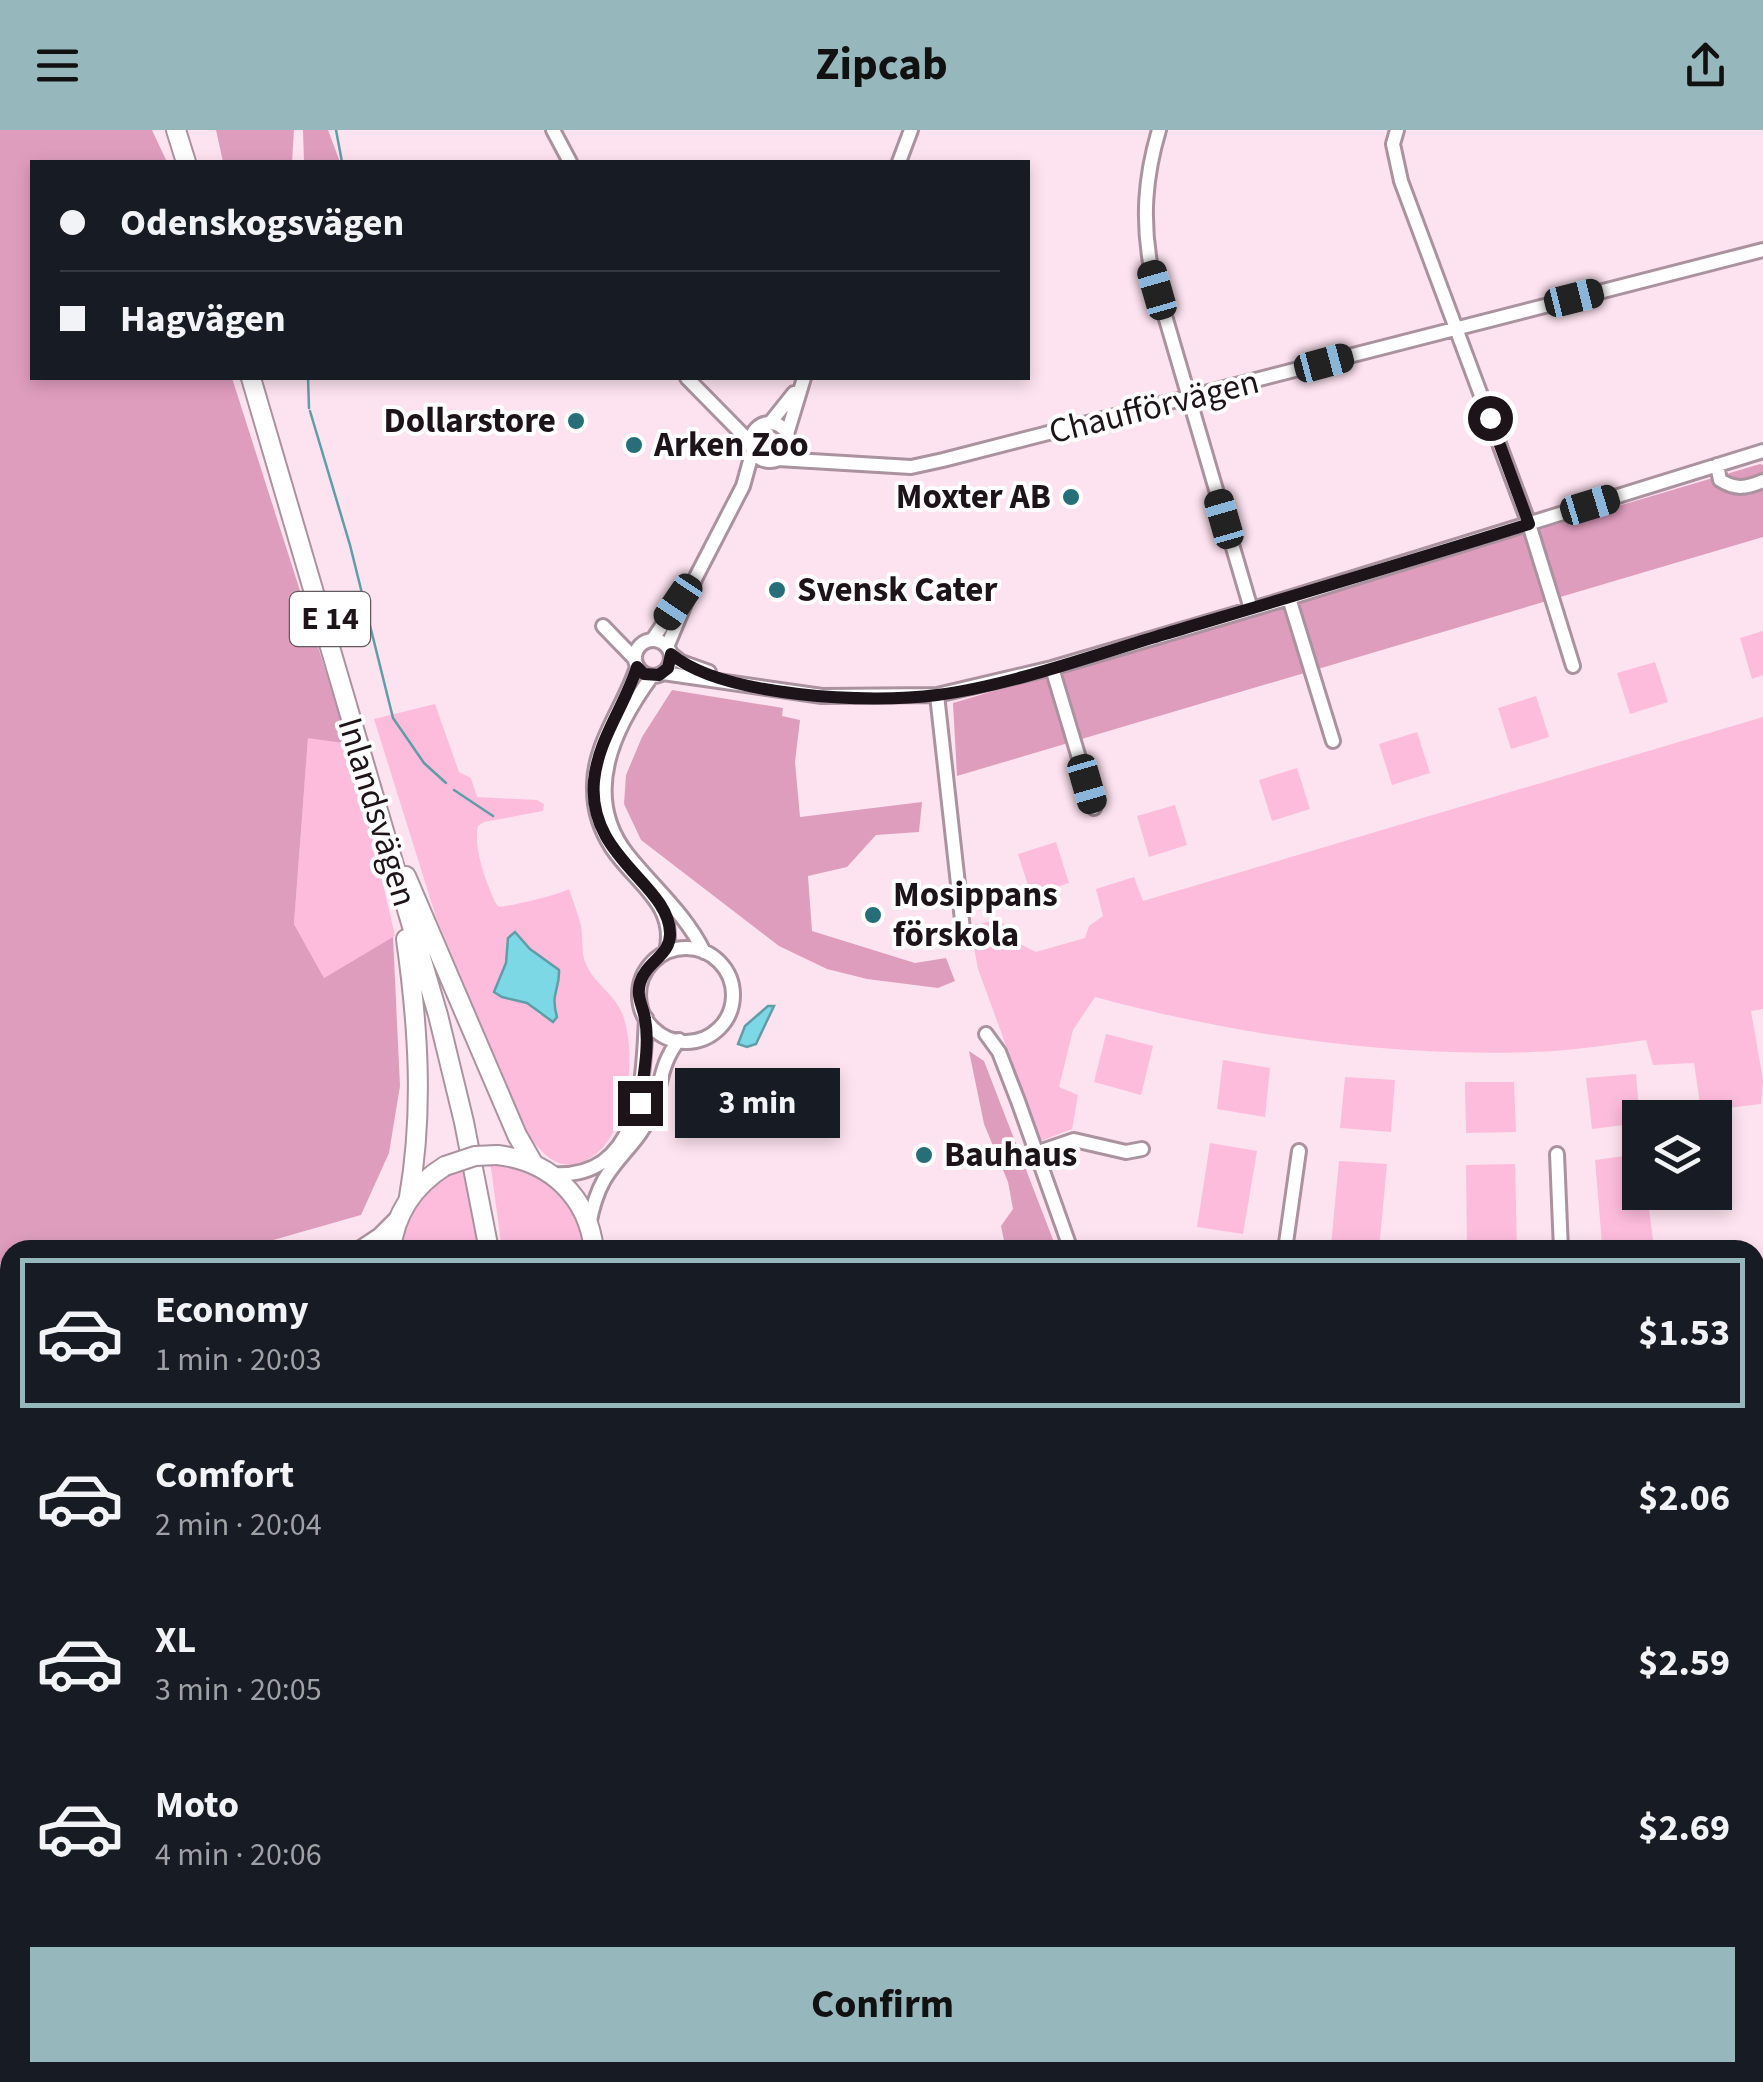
<!DOCTYPE html>
<html lang="en">
<head>
<meta charset="utf-8">
<style>
  body { margin:0; font-family:"Source Sans 3",sans-serif; background:#242831; color:#f1f3f6; height:100vh; display:flex; flex-direction:column; font-size:38px; white-space:nowrap }
  * { box-sizing:border-box; margin:0 }
  p { font-size:32px; color:#9ea1a6 }
  .icon { flex:none; width:55px; height:55px; fill:none; stroke:currentColor; stroke-width:2; stroke-linecap:round; stroke-linejoin:round }
  .map { position:relative; flex:1; overflow:hidden }
  .panel { position:absolute; left:0px; top:1110px; width:1765px; height:842px; display:flex; flex-direction:column; background:#171b24; border-radius:30px 30px 0 0; box-shadow:0 5px 15px #0003 }
  .panel>* { flex:none }
  .hud { position:absolute; left:30px; top:30px; width:1000px; height:220px; border-radius:0px; box-shadow:0 5px 15px #0003; display:grid; align-content:center; height:220px; padding:0 30px; background:#171b24 }
  .buttons { position:absolute; left:1622px; top:970px; display:grid; gap:20px }
  .buttons a { display:grid; place-items:center; width:110px; height:110px; border-radius:0px; background:#171b24; box-shadow:0 5px 15px #0003; font-size:50px }
  .end { position:absolute; width:45px; height:45px; margin:-22px; border:12px solid #1d1419; background:#fff; box-shadow:0 0 0 5px #fff }
  .from { border-radius:50% }
  .bubble { position:absolute; height:70px; border-radius:0px; background:#171b24; box-shadow:0 5px 15px #0003; font-size:32px; font-weight:700; line-height:70px; text-align:center }
  .car { position:absolute; width:30px; height:60px; margin:-30px -15px; border-radius:12px; box-shadow:0 0 8px 2px #0007; background:linear-gradient(#222 24%,#8ab4d8 0 40%,#222 0 76%,#8ab4d8 0 86%,#222 0) }
  .hud b { display:flex; align-items:center; gap:35px; height:95px; font-size:38px }
  .hud b+b { border-top:2px solid #363941 }
  .hud i { width:25px; height:25px; background:#f1f3f6 }
  ul { padding:18px 0 0; list-style:none }
  li { display:flex; align-items:center; gap:30px; height:150px; margin:0 20px 15px; padding:0 10px; border:5px solid transparent; border-radius:0px }
  li div { flex:1 }
  li b { display:block; font-size:38px }
  li em { font-style:normal; font-weight:700 }
  li.current { border-color:#96b8bd }
  li>.icon { width:90px; height:90px; stroke-width:1.5 }
  .primary-button { display:flex; gap:20px; margin-top:auto; padding:20px 30px }
  .primary-button a { flex:1; height:115px; border-radius:0px; background:#96b8bd; color:#111; font-size:40px; font-weight:700; line-height:115px; text-align:center }
  header { display:flex; justify-content:space-between; align-items:center; height:130px; padding:0 30px; background:#96b8bd; color:#111; font-size:45px; font-weight:700 }
  .map>svg:first-child { display:block }
  .green { fill:#fdbcdc; fill-rule:evenodd }
  .forest { fill:#df9dbe }
  .water { fill:#7cd8e4; stroke:#609da7; stroke-width:2.5 }
  .lines { fill:none; stroke-linecap:round; stroke-linejoin:round }
  .stream { stroke:#609da7; stroke-width:2.5 }
  .minor-casing { stroke:#aa929e; stroke-width:18 }
  .major-casing { stroke:#aa929e; stroke-width:20 }
  .highway-casing { stroke:#aa929e; stroke-width:22 }
  .minor { stroke:#fff; stroke-width:12 }
  .major { stroke:#fff; stroke-width:15 }
  .highway { stroke:#fff; stroke-width:18 }
  .highway-bridge-casing { stroke:#aa929e; stroke-width:22; stroke-linecap:butt }
  .highway-bridge { stroke:#fff; stroke-width:18 }
  .route { stroke:#1d1419; stroke-width:12 }
  .poi-dot { fill:#266f78; stroke:#fff; stroke-width:4 }
  .labels { text-anchor:middle; dominant-baseline:central; stroke-width:8; stroke-linejoin:round; paint-order:stroke }
  .shield { fill:#fff; stroke:#615a5e; stroke-width:2.5 }
  .shield-label { font-size:32px; font-weight:bold; fill:#1d1419 }
  .street-label { font-size:35px; fill:#1d1419; stroke:#fff }
  .poi-label { font-size:35px; font-weight:bold; fill:#1d1419; stroke:#fff; text-anchor:start }
</style>
</head>
<body>
<header><svg class="icon" aria-label="menu" viewBox="0 0 24 24"><path d="M4 6h16M4 12h16M4 18h16"/></svg>Zipcab<svg class="icon" aria-label="share" viewBox="0 0 24 24"><path d="M12 15V3M7 8l5-5 5 5M5 13v7h14v-7"/></svg></header>
<div class="map">
<svg width="1763" height="1952" viewBox="0 0 1763 1952">
  <rect width="100%" height="100%" fill="#fde3ef"/>
  <!-- green -->
  <path class="green" d="M 1763,501 L 1763,545 L 1752,549 L 1740,508 Z
    M 1655,532 L 1668,572 L 1630,584 L 1617,543 Z
    M 1536,566 L 1549,607 L 1511,619 L 1498,578 Z
    M 435,574 L 459,642 L 471,648 L 477,667 L 537,670 L 544,674 L 543,681 L 484,692 L 478,696 C 473,718 486,752 495,772 L 499,777 C 515,775 555,766 569,759 C 573,771 578,783 581,796 C 583,808 581,823 586,834 C 593,852 615,865 622,883 C 638,923 629,1009 587,1030 C 558,1045 541,1022 525,1001 L 436,787 L 374,589 ZM 508,808 L 524,814 L 559,840 C 559,859 551,865 557,886 L 540,885 L 527,873 L 502,867 L 494,861 L 506,833 Z
    M 1763,587 L 1763,879 L 1751,881 L 1763,950 L 1761,974 L 1701,981 L 1694,933 L 1653,935 L 1646,910 C 1608,915 1570,921 1532,922 C 1386,927 1236,905 1095,867 L 1073,900 L 1059,957 L 1078,965 L 1072,999 L 1041,1011 L 978,839 L 970,796 L 1000,789 L 1016,812 L 1036,822 L 1085,808 L 1089,796 L 1103,786 L 1096,759 L 1134,747 L 1143,771 Z
    M 1417,602 L 1430,643 L 1392,655 L 1379,614 Z
    M 308,607 L 351,615 L 395,806 L 324,848 L 294,794 Z
    M 1297,638 L 1310,679 L 1272,691 L 1259,650 Z
    M 1175,675 L 1187,715 L 1149,727 L 1137,686 Z
    M 1056,712 L 1069,753 L 1031,765 L 1018,724 Z
    M 1106,904 L 1153,916 L 1141,965 L 1094,952 Z
    M 1223,930 L 1270,938 L 1265,987 L 1217,979 Z
    M 1636,944 L 1640,993 L 1592,999 L 1586,948 Z
    M 1345,947 L 1395,950 L 1391,1002 L 1340,998 Z
    M 1465,952 L 1514,952 L 1516,1002 L 1466,1003 Z
    M 1210,1013 L 1257,1021 L 1243,1104 L 1197,1097 Z
    M 1640,1024 L 1640,1062 L 1647,1063 L 1653,1110 L 1602,1114 L 1595,1030 Z
    M 490,1031 L 520,1034 L 569,1067 L 589,1120 L 502,1120 Z
    M 1339,1031 L 1387,1034 L 1379,1119 L 1331,1115 Z
    M 467,1034 L 479,1120 L 397,1120 C 409,1070 423,1058 467,1034 Z
    M 1515,1034 L 1517,1120 L 1467,1120 L 1466,1035 Z
    M 1763,1275 L 1763,1666 L 1755,1668 L 1755,1276 Z"/>
  <!-- forest -->
  <path class="forest" d="M 0,0 L 152,0 L 167,32 L 32,32 L 32,248 L 232,248 L 349,614 L 308,608 L 294,794 L 324,848 L 393,807 L 400,956 L 389,1023 L 361,1085 L 238,1120 L 10,1120 L 10,1132 L 0,1133 Z
    M 216,0 L 294,0 L 292,32 L 223,32 Z
    M 303,0 L 328,0 L 340,32 L 304,32 Z
    M 1760,334 L 1763,335 L 1763,407 L 957,646 L 953,573 Z
    M 672,560 L 783,578 L 782,586 L 800,590 L 795,632 L 800,687 L 922,672 L 919,702 L 876,705 L 847,737 L 808,746 L 812,801 L 915,833 L 946,828 L 955,851 L 938,858 L 867,849 L 827,839 L 779,816 L 641,710 L 624,674 L 626,645 L 642,607 Z
    M 969,921 L 984,931 L 1057,1120 L 1006,1120 L 1001,1096 L 1013,1079 L 1008,1052 L 984,994 Z
    M 10,1172 L 10,1942 L 374,1943 L 371,1952 L 0,1952 L 0,1173 Z
    M 1763,1878 L 1763,1949 L 1754,1952 L 1517,1952 L 1547,1942 L 1755,1942 L 1755,1880 Z
    M 410,1943 L 410,1942 L 509,1943 L 501,1952 L 407,1952 Z
    M 615,1943 L 1081,1942 L 1085,1952 L 606,1952 Z"/>
  <!-- water -->
  <path class="water" d="M 515,802 L 530,819 L 559,840 C 560,860 550,862 557,887 L 553,892 L 527,873 L 502,867 L 494,862 L 506,833 L 508,808 Z
    M 768,876 L 774,876 L 756,914 L 747,917 L 738,914 L 745,896 Z"/>
  <g class="lines">
    <!-- stream -->
    <path class="stream" d="M 336,0 L 342,32
      M 308,248 L 309,278
      M 310,281 L 350,415 L 393,588 L 424,633 L 446,653
      M 454,660 L 493,686"/>
    <!-- minor casing -->
    <g class="minor-casing">
      <path id="minor" d="M 553,0 L 570,32
        M 1159,0 C 1145,47 1142,90 1151,138 L 1251,479
        M 1397,0 L 1393,14 L 1401,51 L 1529,394 L 1573,536
        M 899,32 L 911,0
        M 687,248 L 751,313
        M 770,293 L 794,263
        M751 312a19 19 0 1 1 38 0a19 19 0 1 1-38 0Z
        M 787,304 L 804,248
        M 778,329 L 911,337 L 943,330 L 1763,120
        M 1717,335 L 1720,350 C 1736,360 1746,358 1763,351
        M 1289,468 L 1333,611
        M 603,496 L 634,528
        M 653,509 L 680,469
        M635 528a18 18 0 1 1 36 0a18 18 0 1 1-36 0Z
        M 667,517 L 696,447 L 743,356 L 753,320
        M 671,524 L 681,532 L 709,542
        M 637,537 C 624,578 592,615 594,660 C 594,681 601,701 612,718 C 635,753 678,775 666,822
        M 1052,538 L 1094,678
        M 663,543 L 822,566 L 937,565 L 1052,538 L 1289,468 L 1763,321
        M 652,546 C 614,598 581,665 627,724 C 653,757 685,783 704,822
        M 937,565 L 963,799
        M639 865a47 47 0 1 1 94 0a47 47 0 1 1-94 0Z
        M 986,904 L 999,922 L 1018,971 L 1071,1120
        M 1036,1023 L 1074,1010 L 1126,1022 L 1142,1019
        M 1557,1024 L 1561,1120
        M 553,1044 C 641,1049 643,952 646,888
        M 589,1095 C 592,1079 596,1064 604,1050 C 618,1026 640,1010 651,984 C 661,958 660,933 679,910
        M 1285,1120 L 1299,1021
        M 1755,1212 L 1763,1211
        M 1755,1673 L 1763,1671"/>
    </g>
    <!-- major casing -->
    <g class="major-casing">
      <path id="major" d="M 359,1120 L 380,1106 L 398,1088
        M 0,1156 L 10,1155
        M 1755,1263 L 1763,1262"/>
    </g>
    <!-- highway casing -->
    <g class="highway-casing">
      <path id="highway" d="M 176,0 L 186,32
        M 251,248 L 438,885 L 464,992 L 489,1120
        M 406,746 L 517,1005 L 533,1033
        M 406,809 C 418,895 424,981 409,1067
        M 497,1025 C 550,1031 588,1066 594,1120
        M 391,1120 C 395,1083 413,1056 445,1036
        M 387,1952 L 391,1942"/>
    </g>
    <!-- minor -->
    <use href="#minor" class="minor"/>
    <!-- major -->
    <use href="#major" class="major"/>
    <!-- highway -->
    <use href="#highway" class="highway"/>
    <!-- highway-bridge casing -->
    <g class="highway-bridge-casing">
      <path id="highway-bridge" d="M 445,1036 L 475,1026 L 497,1025"/>
    </g>
    <!-- highway-bridge -->
    <use href="#highway-bridge" class="highway-bridge"/>
  </g>
  <g class="lines">
    <!-- route -->
    <path class="route" d="M 640,973 C 643,948 650,915 645,889 C 643,876 636,867 640,853 C 646,831 671,826 670,803 C 669,754 587,728 594,651 C 598,609 625,576 637,537 L 644,544 L 659,545 L 668,538 L 671,524 C 723,567 870,574 937,565 C 1009,556 1094,525 1165,504 C 1286,468 1408,432 1529,394 L 1490,288"/>
  </g>
  <!-- markers -->
  <g class="poi-dot">
    <circle cx="576" cy="291" r="10"/>
    <circle cx="634" cy="315" r="10"/>
    <circle cx="1071" cy="367" r="10"/>
    <circle cx="777" cy="460" r="10"/>
    <circle cx="873" cy="785" r="10"/>
    <circle cx="924" cy="1025" r="10"/>
  </g>
  <g class="labels">
    <!-- shield labels -->
    <rect class="shield" x="290" y="462" width="80" height="54" rx="8"/>
    <g class="shield-label">
      <text x="330" y="489">E 14</text>
    </g>
    <!-- street labels -->
    <g class="street-label">
      <text transform="translate(1154 277) rotate(-14)">Chaufförvägen</text>
      <text transform="translate(377 682) rotate(73)">Inlandsvägen</text>
    </g>
    <!-- poi labels -->
    <g class="poi-label">
      <text x="556" y="291" text-anchor="end">Dollarstore</text>
      <text x="654" y="315">Arken Zoo</text>
      <text x="1051" y="367" text-anchor="end">Moxter AB</text>
      <text x="797" y="460">Svensk Cater</text>
      <text x="893" y="765">Mosippans<tspan x="893" dy="40">förskola</tspan></text>
      <text x="944" y="1025">Bauhaus</text>
    </g>
  </g>
</svg>
<div class="buttons">
<a><svg class="icon" aria-label="layers" viewBox="0 0 24 24"><path d="M12 4l9 5-9 5-9-5zM3 14l9 5 9-5"/></svg></a>
</div>
<i class="end from" style="left:1490px;top:288px"></i>
<i class="end" style="left:640px;top:973px"></i>
<div class="bubble" style="left:675px;top:938px;width:165px">3 min</div>
<i class="car" style="left:1157px;top:160px;rotate:344deg"></i>
<i class="car" style="left:1574px;top:168px;rotate:76deg"></i>
<i class="car" style="left:1324px;top:233px;rotate:75deg"></i>
<i class="car" style="left:1590px;top:375px;rotate:73deg"></i>
<i class="car" style="left:1224px;top:389px;rotate:344deg"></i>
<i class="car" style="left:678px;top:472px;rotate:214deg"></i>
<i class="car" style="left:1087px;top:654px;rotate:164deg"></i>
<div class="hud">
<b><i class="from"></i>Odenskogsvägen</b>
<b><i></i>Hagvägen</b>
</div>
<section class="panel">
<ul>
<li class="current"><svg class="icon" aria-label="car" viewBox="0 0 24 24"><path d="M5 17H2v-5l4-1 3-4h7l3 4 3 1v5h-3M9 17h6M6 11h13"/><circle cx="7" cy="17" r="2"/><circle cx="17" cy="17" r="2"/></svg><div><b>Economy</b><p>1 min · 20:03</p></div><em>$1.53</em></li>
<li><svg class="icon" aria-label="car" viewBox="0 0 24 24"><path d="M5 17H2v-5l4-1 3-4h7l3 4 3 1v5h-3M9 17h6M6 11h13"/><circle cx="7" cy="17" r="2"/><circle cx="17" cy="17" r="2"/></svg><div><b>Comfort</b><p>2 min · 20:04</p></div><em>$2.06</em></li>
<li><svg class="icon" aria-label="car" viewBox="0 0 24 24"><path d="M5 17H2v-5l4-1 3-4h7l3 4 3 1v5h-3M9 17h6M6 11h13"/><circle cx="7" cy="17" r="2"/><circle cx="17" cy="17" r="2"/></svg><div><b>XL</b><p>3 min · 20:05</p></div><em>$2.59</em></li>
<li><svg class="icon" aria-label="car" viewBox="0 0 24 24"><path d="M5 17H2v-5l4-1 3-4h7l3 4 3 1v5h-3M9 17h6M6 11h13"/><circle cx="7" cy="17" r="2"/><circle cx="17" cy="17" r="2"/></svg><div><b>Moto</b><p>4 min · 20:06</p></div><em>$2.69</em></li>
</ul>
<div class="primary-button"><a>Confirm</a></div>
</section>
</div>
</body>
</html>
